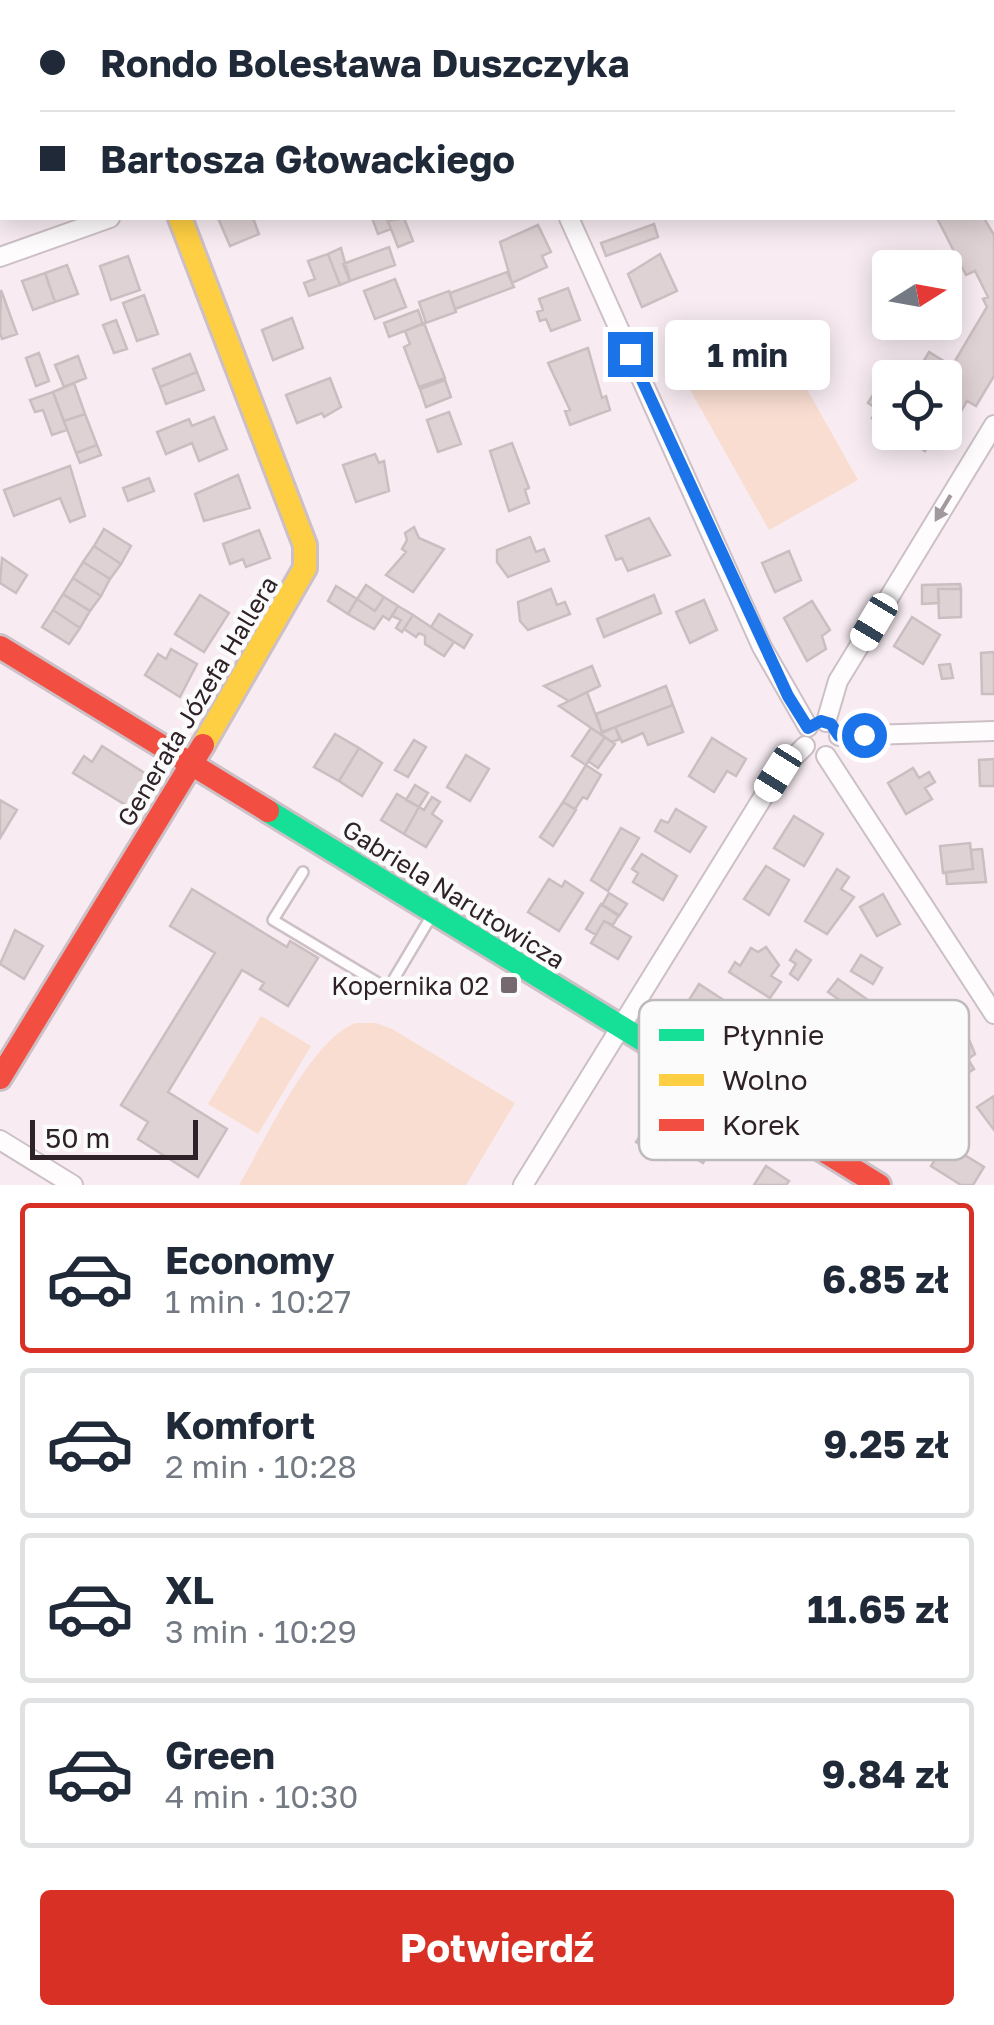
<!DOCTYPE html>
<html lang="pl">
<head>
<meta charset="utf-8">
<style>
  body { margin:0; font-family:"Golos Text",sans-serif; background:#f6f6f7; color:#1f2937; height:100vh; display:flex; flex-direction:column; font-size:38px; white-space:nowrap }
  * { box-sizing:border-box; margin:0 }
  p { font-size:32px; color:#747a83 }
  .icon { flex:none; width:55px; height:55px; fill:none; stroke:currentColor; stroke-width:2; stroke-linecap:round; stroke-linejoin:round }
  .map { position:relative; height:1185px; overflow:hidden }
  .panel { display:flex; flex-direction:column; background:#fff; flex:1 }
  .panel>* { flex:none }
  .hud { position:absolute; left:0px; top:0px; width:995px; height:220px; box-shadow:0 5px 25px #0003; display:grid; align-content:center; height:220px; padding:0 40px; background:#fff }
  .needle { width:65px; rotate:79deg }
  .fabs { position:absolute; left:872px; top:250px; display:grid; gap:20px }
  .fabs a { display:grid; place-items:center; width:90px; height:90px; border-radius:10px; background:#fff; box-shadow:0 5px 25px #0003; font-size:50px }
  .scale { position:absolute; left:30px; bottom:25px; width:168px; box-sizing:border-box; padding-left:10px; border:5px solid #2f2128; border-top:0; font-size:28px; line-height:35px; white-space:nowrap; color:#2f2128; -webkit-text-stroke:8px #fbfbfb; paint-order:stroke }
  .end { position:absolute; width:45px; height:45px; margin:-22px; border:12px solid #1a73e8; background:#fff; box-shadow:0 0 0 5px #fff }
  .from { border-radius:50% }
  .bubble { position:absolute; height:70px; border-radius:10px; background:#fff; box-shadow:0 5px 25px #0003; font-size:32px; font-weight:700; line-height:70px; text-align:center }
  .car { position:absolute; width:30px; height:60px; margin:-30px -15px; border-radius:12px; box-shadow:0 0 8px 2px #0007; background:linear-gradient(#fff 24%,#345 0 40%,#fff 0 76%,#345 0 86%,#fff 0) }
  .hud b { display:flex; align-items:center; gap:35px; height:95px; font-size:38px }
  .hud b+b { border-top:2px solid #e0e1e3 }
  .hud i { width:25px; height:25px; background:#1f2937 }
  ul { padding:18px 0 0; list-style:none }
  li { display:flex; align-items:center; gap:30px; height:150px; margin:0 20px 15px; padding:0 20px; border:5px solid #e0e1e3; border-radius:10px }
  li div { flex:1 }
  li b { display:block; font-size:38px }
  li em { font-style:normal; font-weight:700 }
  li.current { border-color:#d93025 }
  li>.icon { width:90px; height:90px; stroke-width:1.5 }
  .cta { display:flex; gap:20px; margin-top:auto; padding:20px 40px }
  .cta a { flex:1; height:115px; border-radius:10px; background:#d93025; color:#fff; font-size:40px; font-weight:700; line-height:115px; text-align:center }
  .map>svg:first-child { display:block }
  .green { fill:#f9ddd1 }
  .building { fill:#dfd2d4; stroke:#cbbec1; stroke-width:2.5 }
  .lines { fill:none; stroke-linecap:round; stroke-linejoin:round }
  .lane-casing { stroke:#ccc0c6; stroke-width:14 }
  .street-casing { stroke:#ccc0c6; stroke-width:22 }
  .fast-casing { stroke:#ccc0c6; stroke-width:28 }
  .slow-casing { stroke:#ccc0c6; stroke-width:28 }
  .jam-casing { stroke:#ccc0c6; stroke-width:28 }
  .lane { stroke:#fefcfd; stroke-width:9 }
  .street { stroke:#fefcfd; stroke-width:18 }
  .fast { stroke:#16e098; stroke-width:22 }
  .slow { stroke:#ffcf43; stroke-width:22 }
  .jam { stroke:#f24e42; stroke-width:22 }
  .oneway { fill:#a1999d }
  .route { stroke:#1a73e8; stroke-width:12 }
  .poi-dot { fill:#75686f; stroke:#fbfbfb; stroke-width:4 }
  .labels { text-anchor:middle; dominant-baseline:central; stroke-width:9; stroke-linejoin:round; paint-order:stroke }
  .street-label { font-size:25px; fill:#2f2128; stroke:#fbfbfb }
  .poi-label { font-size:25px; fill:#2f2128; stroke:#fbfbfb; text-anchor:end }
  .key { fill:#fbfbfb; stroke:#bebabc; stroke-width:2.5 }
  .key-label { font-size:28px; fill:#2f2128 }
</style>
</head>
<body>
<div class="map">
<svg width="994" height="1185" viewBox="0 0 994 1185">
  <rect width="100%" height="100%" fill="#f8ecf2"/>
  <!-- green -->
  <path class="green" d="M 772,327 L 858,480 L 769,530 L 683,377 Z
    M 261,1016 L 311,1046 L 258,1134 L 208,1104 Z
    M 356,1023 L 376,1023 L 392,1029 L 515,1103 L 466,1185 L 239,1185 C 265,1142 310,1039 356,1023 Z"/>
  <!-- building -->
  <path class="building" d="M 218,218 L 253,218 L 259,234 L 230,246 Z
    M 372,218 L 386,218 L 391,229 L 378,234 Z
    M 404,218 L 413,241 L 398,247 L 388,221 Z
    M 937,218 L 984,218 L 994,235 L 994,376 L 976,406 L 967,401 L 940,447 L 931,442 L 925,451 L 895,432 L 945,432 L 945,378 L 890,378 L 890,430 L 872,418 L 877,409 L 868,403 L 891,366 L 904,374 L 910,364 L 919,369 L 929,352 L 952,366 L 987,307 L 983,299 L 988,297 L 975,271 L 966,275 Z
    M 654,224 L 658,237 L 606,256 L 601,243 Z
    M 538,225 L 551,252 L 542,256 L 547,267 L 512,283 L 500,242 Z
    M 389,247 L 395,265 L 350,281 L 343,264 Z
    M 341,248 L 350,281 L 340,285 L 328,254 Z
    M 328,254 L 340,285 L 309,296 L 304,283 L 315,279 L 308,261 Z
    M 660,254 L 677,291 L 642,307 L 628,274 Z
    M 128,256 L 140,290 L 111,300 L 100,266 Z
    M 67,265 L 78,294 L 55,302 L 45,273 Z
    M 507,272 L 514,287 L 455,309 L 450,293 Z
    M 45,273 L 55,302 L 33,310 L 22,281 Z
    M 395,279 L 406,307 L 375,319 L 364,291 Z
    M 568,288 L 580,320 L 551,331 L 546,319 L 540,321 L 537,312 L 543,310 L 539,299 Z
    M 1,290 L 17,334 L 2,339 L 0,333 Z
    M 449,291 L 456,312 L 426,323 L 419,302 Z
    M 144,295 L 158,334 L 137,341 L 123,303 Z
    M 418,310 L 423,324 L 389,337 L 384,323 Z
    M 292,318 L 303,348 L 273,360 L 262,330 Z
    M 116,320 L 127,349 L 114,353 L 103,325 Z
    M 424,323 L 445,378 L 419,387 L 404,347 L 410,344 L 405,331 Z
    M 588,348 L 602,398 L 606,396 L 610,410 L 570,425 L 565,411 L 570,410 L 548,363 Z
    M 39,353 L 49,381 L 36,386 L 26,358 Z
    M 190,354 L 197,372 L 160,387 L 153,369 Z
    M 78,356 L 86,378 L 64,387 L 55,365 Z
    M 197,372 L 204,390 L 166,404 L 160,387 Z
    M 330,378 L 341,407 L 324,417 L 322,413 L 297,423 L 286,395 Z
    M 445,380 L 451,397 L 426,407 L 420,389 Z
    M 74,383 L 85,414 L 64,421 L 53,392 Z
    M 53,392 L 67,430 L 52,435 L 43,410 L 35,412 L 30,400 Z
    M 449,412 L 461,444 L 438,452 L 427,420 Z
    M 85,414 L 97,445 L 76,453 L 64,421 Z
    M 214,417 L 227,449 L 199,461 L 192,443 L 166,454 L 157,432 L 189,419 L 192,426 Z
    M 512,443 L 529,488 L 525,490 L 529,503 L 509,511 L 490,451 Z
    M 97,445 L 101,455 L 80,463 L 76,453 Z
    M 375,454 L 379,463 L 384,461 L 389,491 L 356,502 L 343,465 Z
    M 70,466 L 85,516 L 70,522 L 60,498 L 14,516 L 4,490 Z
    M 238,475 L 250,508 L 204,521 L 195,494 Z
    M 149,478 L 154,491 L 128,501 L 123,488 Z
    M 649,518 L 670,555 L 628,571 L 622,558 L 616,560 L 606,536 Z
    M 414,527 L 419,538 L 444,549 L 413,592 L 386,575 L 406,552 L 402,549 L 407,540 L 405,533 Z
    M 104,529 L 131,546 L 121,564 L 94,546 Z
    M 259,530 L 270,558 L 246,567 L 243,559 L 230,564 L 223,544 Z
    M 530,537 L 536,552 L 544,549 L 549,561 L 508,577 L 497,562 L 497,550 Z
    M 94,546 L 121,564 L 110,579 L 83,562 Z
    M 789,551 L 801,580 L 775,592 L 762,563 Z
    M 2,558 L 27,575 L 16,593 L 0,583 Z
    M 83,562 L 110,579 L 101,596 L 73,578 Z
    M 73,578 L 101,596 L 90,611 L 63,594 Z
    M 960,584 L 961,589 L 938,589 L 939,603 L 922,604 L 922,585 Z
    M 366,585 L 384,597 L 375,611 L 357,599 Z
    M 336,586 L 357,599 L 348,614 L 328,601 Z
    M 551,589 L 557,605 L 565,602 L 570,614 L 528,630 L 520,621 L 518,602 Z
    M 938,589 L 961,589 L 961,617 L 939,618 Z
    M 63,594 L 90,611 L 80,628 L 53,610 Z
    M 200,595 L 229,613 L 204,652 L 175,634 Z
    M 654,595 L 661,613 L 604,637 L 597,619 Z
    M 384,597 L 398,606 L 389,620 L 383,616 L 374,629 L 348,614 L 357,599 L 375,611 Z
    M 704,600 L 717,630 L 690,643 L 676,612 Z
    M 812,601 L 830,630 L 822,636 L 826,649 L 807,661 L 784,618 Z
    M 398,606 L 413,615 L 402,632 L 396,628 L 401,620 L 392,616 Z
    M 53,610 L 80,628 L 69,644 L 42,627 Z
    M 439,614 L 472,635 L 464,648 L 431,627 Z
    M 413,615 L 454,642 L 444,656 L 425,644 L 425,636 L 419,633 L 416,637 L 404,629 Z
    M 912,617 L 940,635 L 923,664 L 894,646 Z
    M 171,649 L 197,664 L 180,697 L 145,675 L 158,654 L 166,659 Z
    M 994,652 L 994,694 L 982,694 L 981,653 Z
    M 950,664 L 953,678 L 942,679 L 939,665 Z
    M 592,666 L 600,686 L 569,701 L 544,686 Z
    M 666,686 L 673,705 L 602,732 L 596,714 Z
    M 587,692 L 602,732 L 600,734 L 559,706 Z
    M 673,705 L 683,732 L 648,745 L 643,733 L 622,742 L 615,727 Z
    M 615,727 L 620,739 L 612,742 L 600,734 Z
    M 591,728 L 605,737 L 586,765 L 572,756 Z
    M 335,734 L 359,748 L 339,781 L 314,767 Z
    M 605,737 L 615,744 L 598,768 L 588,761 Z
    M 712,738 L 746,759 L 736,776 L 727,771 L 714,792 L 689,776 Z
    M 414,740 L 426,747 L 408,777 L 395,770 Z
    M 102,746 L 154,779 L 134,810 L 73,773 L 84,756 L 92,762 Z
    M 359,748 L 382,763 L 362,796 L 339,781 Z
    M 466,755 L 489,769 L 470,801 L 447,787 Z
    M 994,759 L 994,786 L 980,786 L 979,760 Z
    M 586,765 L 601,775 L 587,799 L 583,797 L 575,809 L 563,802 Z
    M 913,768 L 919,778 L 929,772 L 935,782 L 925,788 L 932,799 L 906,814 L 888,783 Z
    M 415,785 L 428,793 L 419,807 L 406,800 Z
    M 397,794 L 419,807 L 404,834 L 381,820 Z
    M 432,797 L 440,802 L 432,814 L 442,821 L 426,847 L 404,834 L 419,807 L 424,810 Z
    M 0,800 L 17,810 L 0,838 Z
    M 563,802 L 576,810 L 553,846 L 540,837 Z
    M 676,809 L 706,827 L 690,852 L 655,831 L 661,820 L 668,823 Z
    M 794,816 L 823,834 L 804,866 L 774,848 Z
    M 621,828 L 639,838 L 608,891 L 591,880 Z
    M 970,843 L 973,869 L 943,873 L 940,846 Z
    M 982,849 L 986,882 L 947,884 L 946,872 L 973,869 L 971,850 Z
    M 642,854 L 677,876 L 663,900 L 633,882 L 638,873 L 632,869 Z
    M 766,866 L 789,880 L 769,915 L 744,899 Z
    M 837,869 L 849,877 L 841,889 L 854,897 L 827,934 L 805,921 Z
    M 549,879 L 562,887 L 565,881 L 583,893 L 559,931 L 528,912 Z
    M 192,889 L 287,947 L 290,941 L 318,958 L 288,1006 L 260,989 L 264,983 L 242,970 L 168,1092 L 227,1129 L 198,1177 L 138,1139 L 148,1122 L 121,1105 L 215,953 L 170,926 Z
    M 609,893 L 627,904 L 619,916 L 602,905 Z
    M 883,894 L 900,924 L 877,936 L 860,907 Z
    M 601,904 L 619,915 L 613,925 L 604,921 L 596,935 L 586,929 Z
    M 604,921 L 631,937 L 618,959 L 591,943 Z
    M 15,930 L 43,946 L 24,979 L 0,964 Z
    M 766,947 L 779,965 L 771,976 L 781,982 L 770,998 L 729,972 L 735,962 L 740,966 L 751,948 L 758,952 Z
    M 796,950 L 811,960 L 798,980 L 790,974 L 796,964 L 790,960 Z
    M 861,955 L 882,968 L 873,984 L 851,971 Z
    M 838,979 L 868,1000 L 858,1013 L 828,992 Z
    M 699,984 L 745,1014 L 739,1024 L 746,1028 L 735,1046 L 698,1025 L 704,1017 L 686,1005 Z
    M 952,1019 L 962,1035 L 966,1032 L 975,1054 L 968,1059 L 974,1069 L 953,1082 L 925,1037 Z
    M 994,1096 L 994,1130 L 977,1107 Z
    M 653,1115 L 682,1133 L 666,1160 L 636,1142 Z
    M 710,1121 L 724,1130 L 703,1163 L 690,1155 Z
    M 945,1143 L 984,1167 L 973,1185 L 961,1185 L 931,1166 Z
    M 766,1166 L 789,1181 L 786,1185 L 754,1185 Z"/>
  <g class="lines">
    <!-- lane casing -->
    <g class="lane-casing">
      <path id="lane" d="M 303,872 L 273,920 L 388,989 L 432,915"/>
    </g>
    <!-- street casing -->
    <g class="street-casing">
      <path id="street" d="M 98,0 L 99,2
        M 496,0 L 496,2
        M 705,2 L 712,0
        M 800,2 L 800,0
        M 569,218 L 762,647 L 808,727
        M 0,257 L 110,218
        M 826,722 L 838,681 L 994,425
        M 839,736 L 994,731
        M 826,756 L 994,1014
        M 0,1140 L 73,1185
        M 523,1185 L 778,773 L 805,746"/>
    </g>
    <!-- fast casing -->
    <g class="fast-casing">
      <path id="fast" d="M 268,811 L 726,1091"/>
    </g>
    <!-- slow casing -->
    <g class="slow-casing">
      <path id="slow" d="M 180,218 L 305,545 L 305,568 L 203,745"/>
    </g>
    <!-- jam casing -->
    <g class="jam-casing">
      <path id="jam" d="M 0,647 L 268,811
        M 0,1078 L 203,745
        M 726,1091 L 879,1185"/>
    </g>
    <!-- lane -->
    <use href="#lane" class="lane"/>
    <!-- street -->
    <use href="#street" class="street"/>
    <!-- fast -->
    <use href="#fast" class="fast"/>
    <!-- slow -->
    <use href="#slow" class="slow"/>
    <!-- jam -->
    <use href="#jam" class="jam"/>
  </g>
  <!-- one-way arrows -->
  <defs><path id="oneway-solid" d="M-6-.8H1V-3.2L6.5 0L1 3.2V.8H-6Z" transform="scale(2.5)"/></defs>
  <use class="oneway" href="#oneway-solid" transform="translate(943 508) rotate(121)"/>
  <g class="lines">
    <!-- route -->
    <path class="route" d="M 630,354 L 788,696 L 808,728 L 821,721 L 831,724 L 839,736 L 864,735"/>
  </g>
  <!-- markers -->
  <rect class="poi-dot" x="499" y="975" width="20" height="20" rx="5"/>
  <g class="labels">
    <!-- street labels -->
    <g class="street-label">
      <text transform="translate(197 701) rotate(-59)">Generała Józefa Hallera</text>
      <text transform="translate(454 894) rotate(32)">Gabriela Narutowicza</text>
    </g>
    <!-- poi labels -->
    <g class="poi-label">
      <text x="489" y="985">Kopernika 02</text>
    </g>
  </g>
  <!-- legend -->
  <rect x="639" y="1000" width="330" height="160" rx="15" class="key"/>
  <rect x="659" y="1029" width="45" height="12" fill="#16e098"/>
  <rect x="659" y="1074" width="45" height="12" fill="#ffcf43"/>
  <rect x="659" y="1119" width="45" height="12" fill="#f24e42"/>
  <g class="key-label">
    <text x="722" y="1045">Płynnie</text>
    <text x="722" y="1090">Wolno</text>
    <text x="722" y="1135">Korek</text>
  </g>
</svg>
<div class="fabs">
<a><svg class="needle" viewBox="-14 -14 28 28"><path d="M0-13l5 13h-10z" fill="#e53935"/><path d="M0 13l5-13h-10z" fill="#747a83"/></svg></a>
<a><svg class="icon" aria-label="locate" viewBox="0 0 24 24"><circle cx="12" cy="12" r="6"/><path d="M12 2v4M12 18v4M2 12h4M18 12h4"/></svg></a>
</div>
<div class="scale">50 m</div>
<i class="end from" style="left:864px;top:735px"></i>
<i class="end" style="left:630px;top:354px"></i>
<div class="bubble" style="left:665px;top:320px;width:165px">1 min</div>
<i class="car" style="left:874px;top:622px;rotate:211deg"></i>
<i class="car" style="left:778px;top:773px;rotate:212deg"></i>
<div class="hud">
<b><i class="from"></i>Rondo Bolesława Duszczyka</b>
<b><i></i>Bartosza Głowackiego</b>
</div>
</div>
<section class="panel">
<ul>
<li class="current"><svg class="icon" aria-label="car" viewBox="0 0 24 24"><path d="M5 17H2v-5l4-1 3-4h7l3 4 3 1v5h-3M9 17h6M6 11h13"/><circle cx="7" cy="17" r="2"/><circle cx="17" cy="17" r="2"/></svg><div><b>Economy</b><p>1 min · 10:27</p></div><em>6.85 zł</em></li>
<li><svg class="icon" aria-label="car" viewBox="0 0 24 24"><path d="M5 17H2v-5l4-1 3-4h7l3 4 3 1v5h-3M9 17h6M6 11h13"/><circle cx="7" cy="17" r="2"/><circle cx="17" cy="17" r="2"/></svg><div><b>Komfort</b><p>2 min · 10:28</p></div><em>9.25 zł</em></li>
<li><svg class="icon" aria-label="car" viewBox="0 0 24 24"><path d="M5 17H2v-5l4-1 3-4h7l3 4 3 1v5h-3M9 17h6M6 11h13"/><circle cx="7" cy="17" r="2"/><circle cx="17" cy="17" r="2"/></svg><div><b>XL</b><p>3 min · 10:29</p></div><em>11.65 zł</em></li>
<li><svg class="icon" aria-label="car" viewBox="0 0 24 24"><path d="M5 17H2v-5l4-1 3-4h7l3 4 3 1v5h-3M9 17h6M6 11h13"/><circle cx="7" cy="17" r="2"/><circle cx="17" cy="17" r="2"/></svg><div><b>Green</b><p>4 min · 10:30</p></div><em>9.84 zł</em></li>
</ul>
<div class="cta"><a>Potwierdź</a></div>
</section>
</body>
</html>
